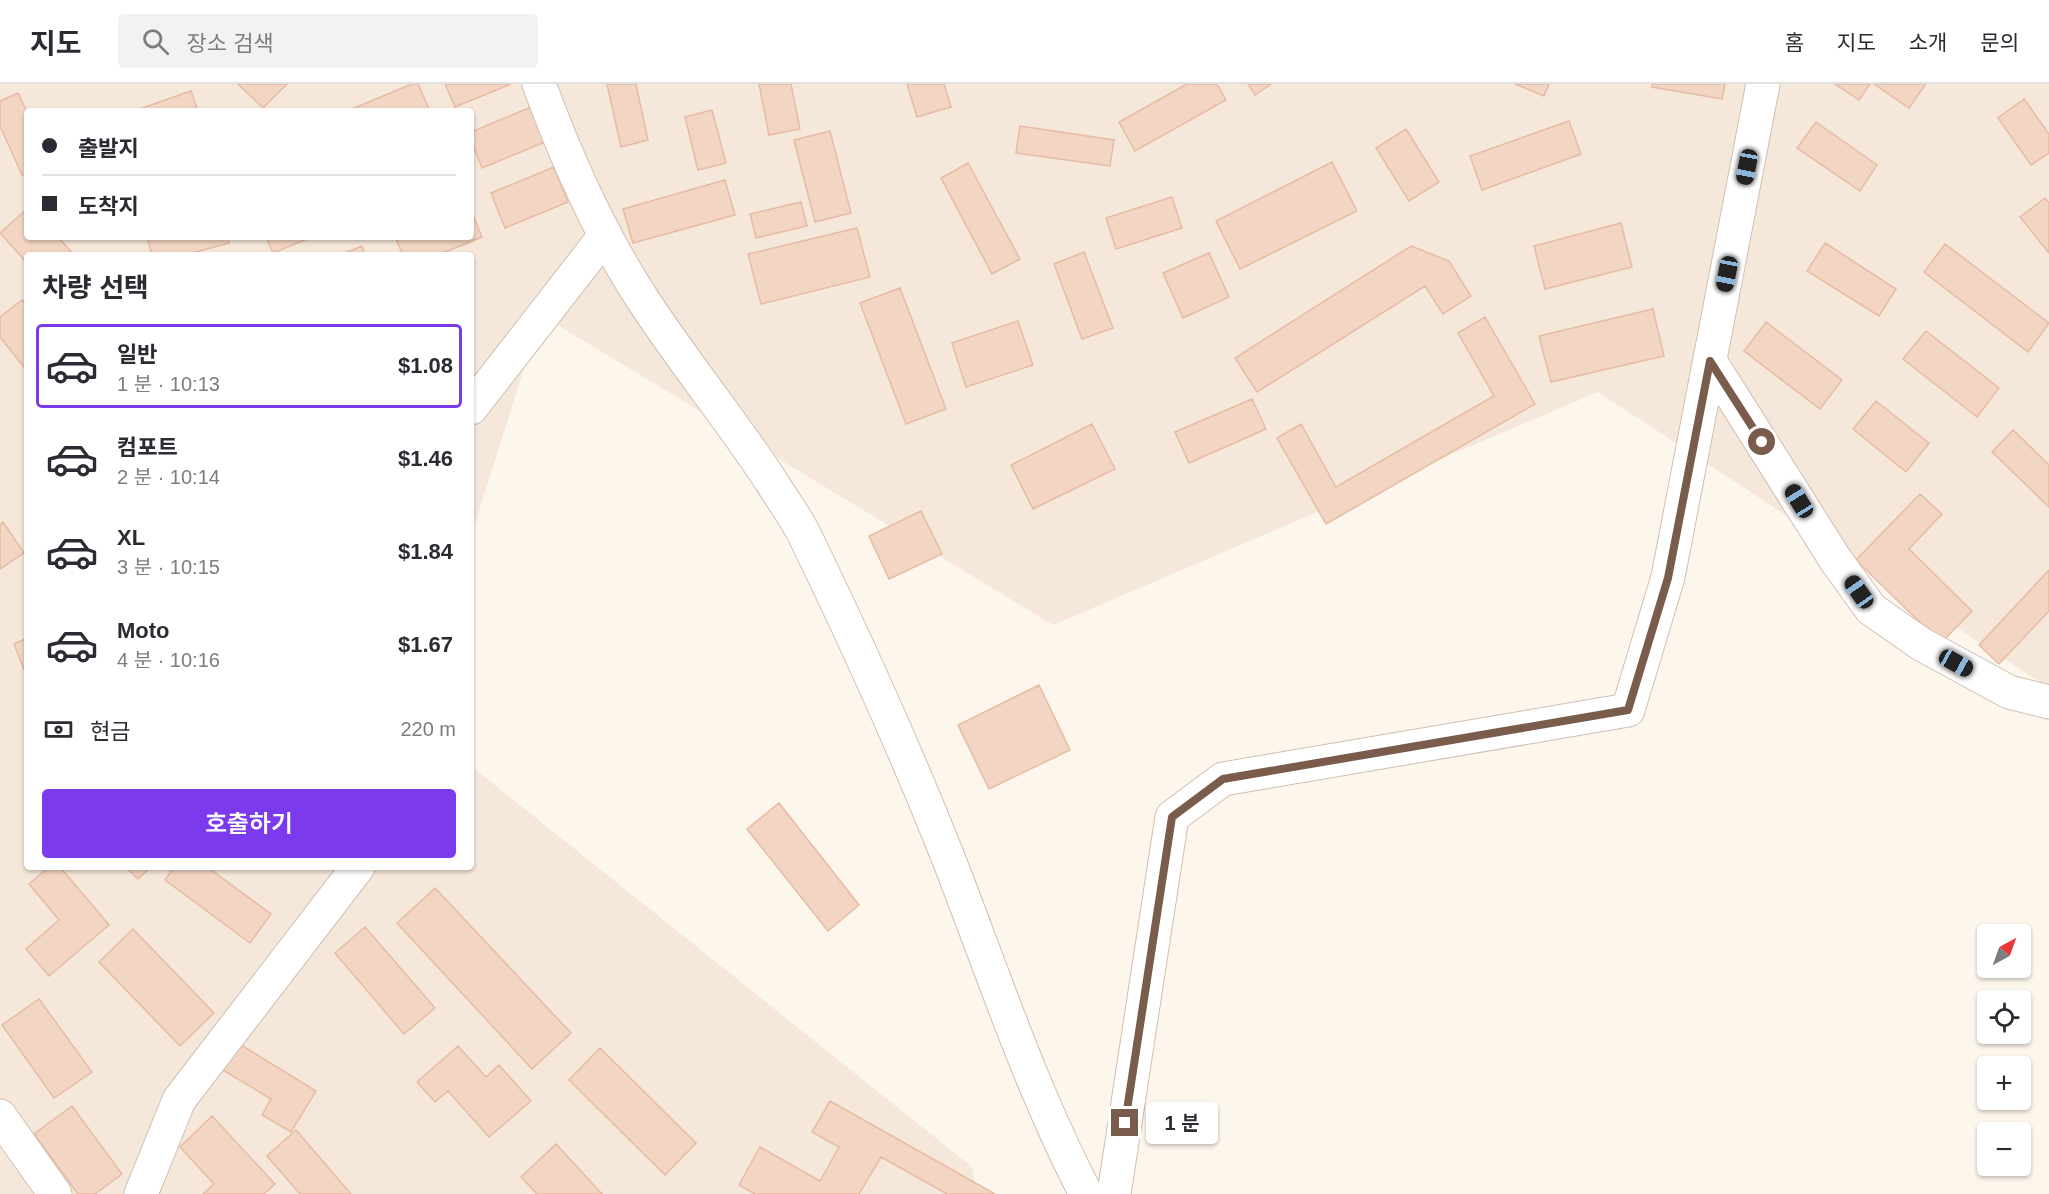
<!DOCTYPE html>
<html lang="ko">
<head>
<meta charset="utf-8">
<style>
  body { margin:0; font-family:Helvetica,"Noto Sans KR",sans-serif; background:#f2f2f3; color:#2b2b33; height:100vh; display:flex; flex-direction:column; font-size:22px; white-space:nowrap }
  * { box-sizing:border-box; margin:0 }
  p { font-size:20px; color:#7c7c81 }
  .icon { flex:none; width:33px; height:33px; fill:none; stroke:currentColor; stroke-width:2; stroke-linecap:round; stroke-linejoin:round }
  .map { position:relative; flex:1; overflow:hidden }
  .side { position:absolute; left:24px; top:168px; width:450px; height:618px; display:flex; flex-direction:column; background:#fff; border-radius:6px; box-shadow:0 2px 4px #0004 }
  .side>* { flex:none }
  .top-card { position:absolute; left:24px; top:24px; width:450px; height:132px; border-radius:6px; box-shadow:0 2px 4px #0004; display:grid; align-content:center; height:132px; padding:0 18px; background:#fff }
  .needle { width:39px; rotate:41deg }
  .controls { position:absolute; left:1977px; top:840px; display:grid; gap:12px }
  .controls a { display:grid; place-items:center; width:54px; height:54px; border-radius:6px; background:#fff; box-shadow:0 2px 4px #0004; font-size:30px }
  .end { position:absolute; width:27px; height:27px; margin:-14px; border:8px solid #7a5c4d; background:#fff; box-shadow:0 0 0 3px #fff }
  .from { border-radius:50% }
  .bubble { position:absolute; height:42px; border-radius:6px; background:#fff; box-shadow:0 2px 4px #0004; font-size:20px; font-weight:600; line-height:42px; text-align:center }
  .car { position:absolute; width:18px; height:36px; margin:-18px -9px; border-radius:8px; box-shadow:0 0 4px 2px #0007; background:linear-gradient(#222 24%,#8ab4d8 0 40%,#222 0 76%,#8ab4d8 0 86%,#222 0) }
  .top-card b { display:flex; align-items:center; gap:21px; height:57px; font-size:22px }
  .top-card b+b { border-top:2px solid #e1e1e2 }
  .top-card i { width:15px; height:15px; background:#2b2b33 }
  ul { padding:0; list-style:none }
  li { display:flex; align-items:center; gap:18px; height:84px; margin:0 12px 9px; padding:0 6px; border:3px solid transparent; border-radius:6px }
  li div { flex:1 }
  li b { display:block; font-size:22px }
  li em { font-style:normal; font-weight:600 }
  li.active { border-color:#7c3aed }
  li>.icon { width:54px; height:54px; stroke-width:1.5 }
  h2 { padding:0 18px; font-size:27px; line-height:72px }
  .pay { display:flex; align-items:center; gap:15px; height:66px; padding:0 18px; font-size:22px }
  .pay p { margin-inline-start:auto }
  .button { display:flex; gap:12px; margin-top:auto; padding:12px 18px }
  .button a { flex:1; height:69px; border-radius:6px; background:#7c3aed; color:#fff; font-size:24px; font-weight:600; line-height:69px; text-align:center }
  header { display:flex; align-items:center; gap:36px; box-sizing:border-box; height:84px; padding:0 30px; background:#fff; border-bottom:2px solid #e1e1e2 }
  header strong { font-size:28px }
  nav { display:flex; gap:33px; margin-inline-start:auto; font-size:21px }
  .search { width:420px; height:54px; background:#f2f2f3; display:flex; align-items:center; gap:15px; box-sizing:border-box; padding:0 21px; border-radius:6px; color:#7c7c81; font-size:22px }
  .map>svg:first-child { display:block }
  .residential { fill:#f5e8da; fill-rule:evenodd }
  .building { fill:#f3d5c3; stroke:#e6bba3; stroke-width:1.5 }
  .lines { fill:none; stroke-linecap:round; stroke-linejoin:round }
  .minor-casing { stroke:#d1beb0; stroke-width:35 }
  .minor { stroke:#fff; stroke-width:33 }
  .route { stroke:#7a5c4d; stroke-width:8 }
</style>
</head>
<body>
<header>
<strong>지도</strong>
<div class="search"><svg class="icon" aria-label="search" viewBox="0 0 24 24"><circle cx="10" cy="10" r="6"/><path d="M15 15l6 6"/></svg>장소 검색</div>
<nav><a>홈</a><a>지도</a><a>소개</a><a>문의</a></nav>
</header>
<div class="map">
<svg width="2049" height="1110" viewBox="0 0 2049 1110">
  <rect width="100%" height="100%" fill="#fdf6ec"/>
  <!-- residential -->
  <path class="residential" d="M 0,0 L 2049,0 L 2049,604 L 1598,308 L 1053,541 L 541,231 L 471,452 L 471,171 L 27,171 L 27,783 L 471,783 L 471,682 L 972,1083 L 977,1110 L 0,1110 ZM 27,27 L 471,27 L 471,153 L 27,153 Z"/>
  <!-- building -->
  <path class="building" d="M 238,0 L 287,0 L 263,24 Z
    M 412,0 L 418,0 L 430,27 L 347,27 Z
    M 445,0 L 511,0 L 455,23 Z
    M 607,0 L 636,0 L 648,56 L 621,63 Z
    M 759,0 L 791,0 L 800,45 L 769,51 Z
    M 907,0 L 944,0 L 951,23 L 917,33 Z
    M 1187,0 L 1217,0 L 1226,16 L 1135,67 L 1119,38 Z
    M 1248,0 L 1271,0 L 1255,11 Z
    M 1515,0 L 1549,0 L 1544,12 Z
    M 1652,0 L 1725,0 L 1722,15 L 1652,3 Z
    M 1835,0 L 1870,0 L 1859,16 Z
    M 1874,0 L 1924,0 L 1925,1 L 1909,24 Z
    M 191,7 L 198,27 L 134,27 Z
    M 18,9 L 27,28 L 27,89 L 22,91 L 0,42 L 0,17 Z
    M 2024,15 L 2049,50 L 2049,69 L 2031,81 L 1998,34 Z
    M 531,23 L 545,58 L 482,84 L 471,56 L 471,48 Z
    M 712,26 L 726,79 L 698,86 L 685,33 Z
    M 1569,37 L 1581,70 L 1482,106 L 1470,72 Z
    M 1816,38 L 1877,81 L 1860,107 L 1797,64 Z
    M 1020,42 L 1114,56 L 1110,82 L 1016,69 Z
    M 1406,45 L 1439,98 L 1409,117 L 1376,64 Z
    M 830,47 L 851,129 L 815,138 L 794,56 Z
    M 1332,78 L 1357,127 L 1240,185 L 1216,137 Z
    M 968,79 L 1020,175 L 992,190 L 941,94 Z
    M 554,83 L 568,118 L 505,144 L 491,109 Z
    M 725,96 L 735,131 L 633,159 L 623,125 Z
    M 1172,113 L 1182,144 L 1116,165 L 1106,134 Z
    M 2045,114 L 2049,119 L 2049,169 L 2020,133 Z
    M 801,118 L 807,142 L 756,154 L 750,130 Z
    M 27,125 L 27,153 L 58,153 L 74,171 L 27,171 L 27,179 L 0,149 Z
    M 471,126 L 482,153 L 438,171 L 403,171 L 395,153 L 471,153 Z
    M 1621,139 L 1632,183 L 1545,205 L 1534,162 Z
    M 857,144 L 870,193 L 761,220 L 748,170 Z
    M 147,153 L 228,153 L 229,159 L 185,171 L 152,171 Z
    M 266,153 L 312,153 L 273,169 Z
    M 1825,159 L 1896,205 L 1879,232 L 1807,187 Z
    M 1945,160 L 2049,239 L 2028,268 L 1924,188 Z
    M 362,162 L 365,171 L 340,171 Z
    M 1411,162 L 1449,177 L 1471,212 L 1443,230 L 1425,202 L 1257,308 L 1235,274 Z
    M 1084,168 L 1113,244 L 1082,255 L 1054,180 Z
    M 1209,169 L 1229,213 L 1183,234 L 1163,189 Z
    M 900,204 L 946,325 L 906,340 L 860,219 Z
    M 22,216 L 27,222 L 27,287 L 0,253 L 0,233 Z
    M 1653,225 L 1664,272 L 1551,298 L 1539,252 Z
    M 1485,233 L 1535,320 L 1326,440 L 1277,354 L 1301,340 L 1336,403 L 1494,312 L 1458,249 Z
    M 1018,237 L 1033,281 L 966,303 L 952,259 Z
    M 1766,238 L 1842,296 L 1820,325 L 1744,267 Z
    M 1926,247 L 1999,304 L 1977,333 L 1903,275 Z
    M 1252,315 L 1266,345 L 1189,379 L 1175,348 Z
    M 1876,317 L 1929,359 L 1906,388 L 1853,345 Z
    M 1092,340 L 1115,385 L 1033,425 L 1011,381 Z
    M 2013,346 L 2049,381 L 2049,423 L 1992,368 Z
    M 1920,410 L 1942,430 L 1909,465 L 1972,527 L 1941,559 L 1856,476 Z
    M 921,427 L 942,470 L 889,495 L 869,452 Z
    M 3,438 L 24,469 L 0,485 L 0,441 Z
    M 2049,486 L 2049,527 L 1999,580 L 1979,561 Z
    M 27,554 L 27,593 L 14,560 Z
    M 1039,601 L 1070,666 L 989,705 L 958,641 Z
    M 779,719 L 859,821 L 828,847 L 747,745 Z
    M 49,783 L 60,783 L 109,841 L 49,892 L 26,865 L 59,836 L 29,800 Z
    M 126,783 L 151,783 L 138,795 Z
    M 174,783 L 207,783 L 271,830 L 250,859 L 165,796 Z
    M 435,804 L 571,949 L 532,985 L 397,839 Z
    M 365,843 L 435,924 L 404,950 L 335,869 Z
    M 133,845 L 214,929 L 180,962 L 99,878 Z
    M 39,915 L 92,988 L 54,1014 L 2,941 Z
    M 238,959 L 316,1007 L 291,1048 L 262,1031 L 271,1015 L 221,985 Z
    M 458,962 L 486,993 L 499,981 L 531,1017 L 489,1053 L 448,1007 L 435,1018 L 417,998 Z
    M 600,964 L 696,1059 L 665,1091 L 569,996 Z
    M 830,1017 L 995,1110 L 947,1110 L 881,1073 L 859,1110 L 755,1110 L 739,1101 L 760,1063 L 820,1097 L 839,1063 L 812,1048 Z
    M 72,1022 L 122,1090 L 95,1110 L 78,1110 L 34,1050 Z
    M 212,1032 L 275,1100 L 264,1110 L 203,1110 L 214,1100 L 180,1063 Z
    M 296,1046 L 351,1110 L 300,1110 L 267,1072 Z
    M 556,1060 L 602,1110 L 537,1110 L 521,1093 Z"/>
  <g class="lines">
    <!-- minor casing -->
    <g class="minor-casing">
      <path id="minor" d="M 539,0 C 567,76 600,151 645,219 C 685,280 731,336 771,397 C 782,415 795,432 804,450 C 857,559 907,669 951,781 C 994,892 1031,1004 1086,1110
        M 1710,277 L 1835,475 L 1871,525 L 1921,560 L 2009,608 L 2049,618
        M 471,324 L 604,153
        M 0,1032 L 55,1110
        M 141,1110 L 179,1016 L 358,783
        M 1114,1110 L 1172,733 L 1223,695 L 1628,626 L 1668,493 L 1763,0"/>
    </g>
    <!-- minor -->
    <use href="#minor" class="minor"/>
  </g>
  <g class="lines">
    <!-- route -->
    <path class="route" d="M 1125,1039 L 1172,733 L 1223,695 L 1628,626 L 1668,494 L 1710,277 L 1762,358"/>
  </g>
</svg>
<div class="controls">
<a><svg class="needle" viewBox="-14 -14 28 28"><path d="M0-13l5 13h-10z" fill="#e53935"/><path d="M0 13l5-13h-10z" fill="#7c7c81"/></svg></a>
<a><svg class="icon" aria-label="locate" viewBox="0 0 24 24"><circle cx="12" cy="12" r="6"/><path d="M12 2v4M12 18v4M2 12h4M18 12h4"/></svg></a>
<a>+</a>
<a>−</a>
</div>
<i class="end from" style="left:1762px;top:358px"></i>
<i class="end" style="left:1125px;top:1039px"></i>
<div class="bubble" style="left:1146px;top:1018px;width:72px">1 분</div>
<i class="car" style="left:1747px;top:83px;rotate:191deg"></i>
<i class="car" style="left:1727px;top:190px;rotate:191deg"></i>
<i class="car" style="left:1799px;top:417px;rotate:328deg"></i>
<i class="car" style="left:1859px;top:508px;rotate:325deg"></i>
<i class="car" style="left:1956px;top:579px;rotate:119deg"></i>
<div class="top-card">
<b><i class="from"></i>출발지</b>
<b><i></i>도착지</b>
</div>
<section class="side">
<h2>차량 선택</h2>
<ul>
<li class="active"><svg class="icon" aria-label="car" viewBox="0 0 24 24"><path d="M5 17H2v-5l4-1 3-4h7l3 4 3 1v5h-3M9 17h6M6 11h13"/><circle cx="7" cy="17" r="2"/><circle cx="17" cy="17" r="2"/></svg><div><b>일반</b><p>1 분 · 10:13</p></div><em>$1.08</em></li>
<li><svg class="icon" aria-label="car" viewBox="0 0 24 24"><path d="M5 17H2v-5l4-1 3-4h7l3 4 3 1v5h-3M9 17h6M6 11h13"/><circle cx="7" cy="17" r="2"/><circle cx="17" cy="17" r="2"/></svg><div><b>컴포트</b><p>2 분 · 10:14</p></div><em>$1.46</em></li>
<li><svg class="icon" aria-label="car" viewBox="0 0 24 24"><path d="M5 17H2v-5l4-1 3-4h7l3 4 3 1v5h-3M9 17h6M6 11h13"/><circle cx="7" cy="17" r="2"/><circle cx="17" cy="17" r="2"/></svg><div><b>XL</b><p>3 분 · 10:15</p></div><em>$1.84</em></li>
<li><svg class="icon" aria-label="car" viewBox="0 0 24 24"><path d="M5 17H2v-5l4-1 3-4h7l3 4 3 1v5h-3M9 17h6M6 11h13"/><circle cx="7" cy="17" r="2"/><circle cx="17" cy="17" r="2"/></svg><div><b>Moto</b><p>4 분 · 10:16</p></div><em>$1.67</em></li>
</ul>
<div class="pay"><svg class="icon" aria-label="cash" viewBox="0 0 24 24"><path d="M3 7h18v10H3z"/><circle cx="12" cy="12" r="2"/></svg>현금<p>220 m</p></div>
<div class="button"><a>호출하기</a></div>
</section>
</div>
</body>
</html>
